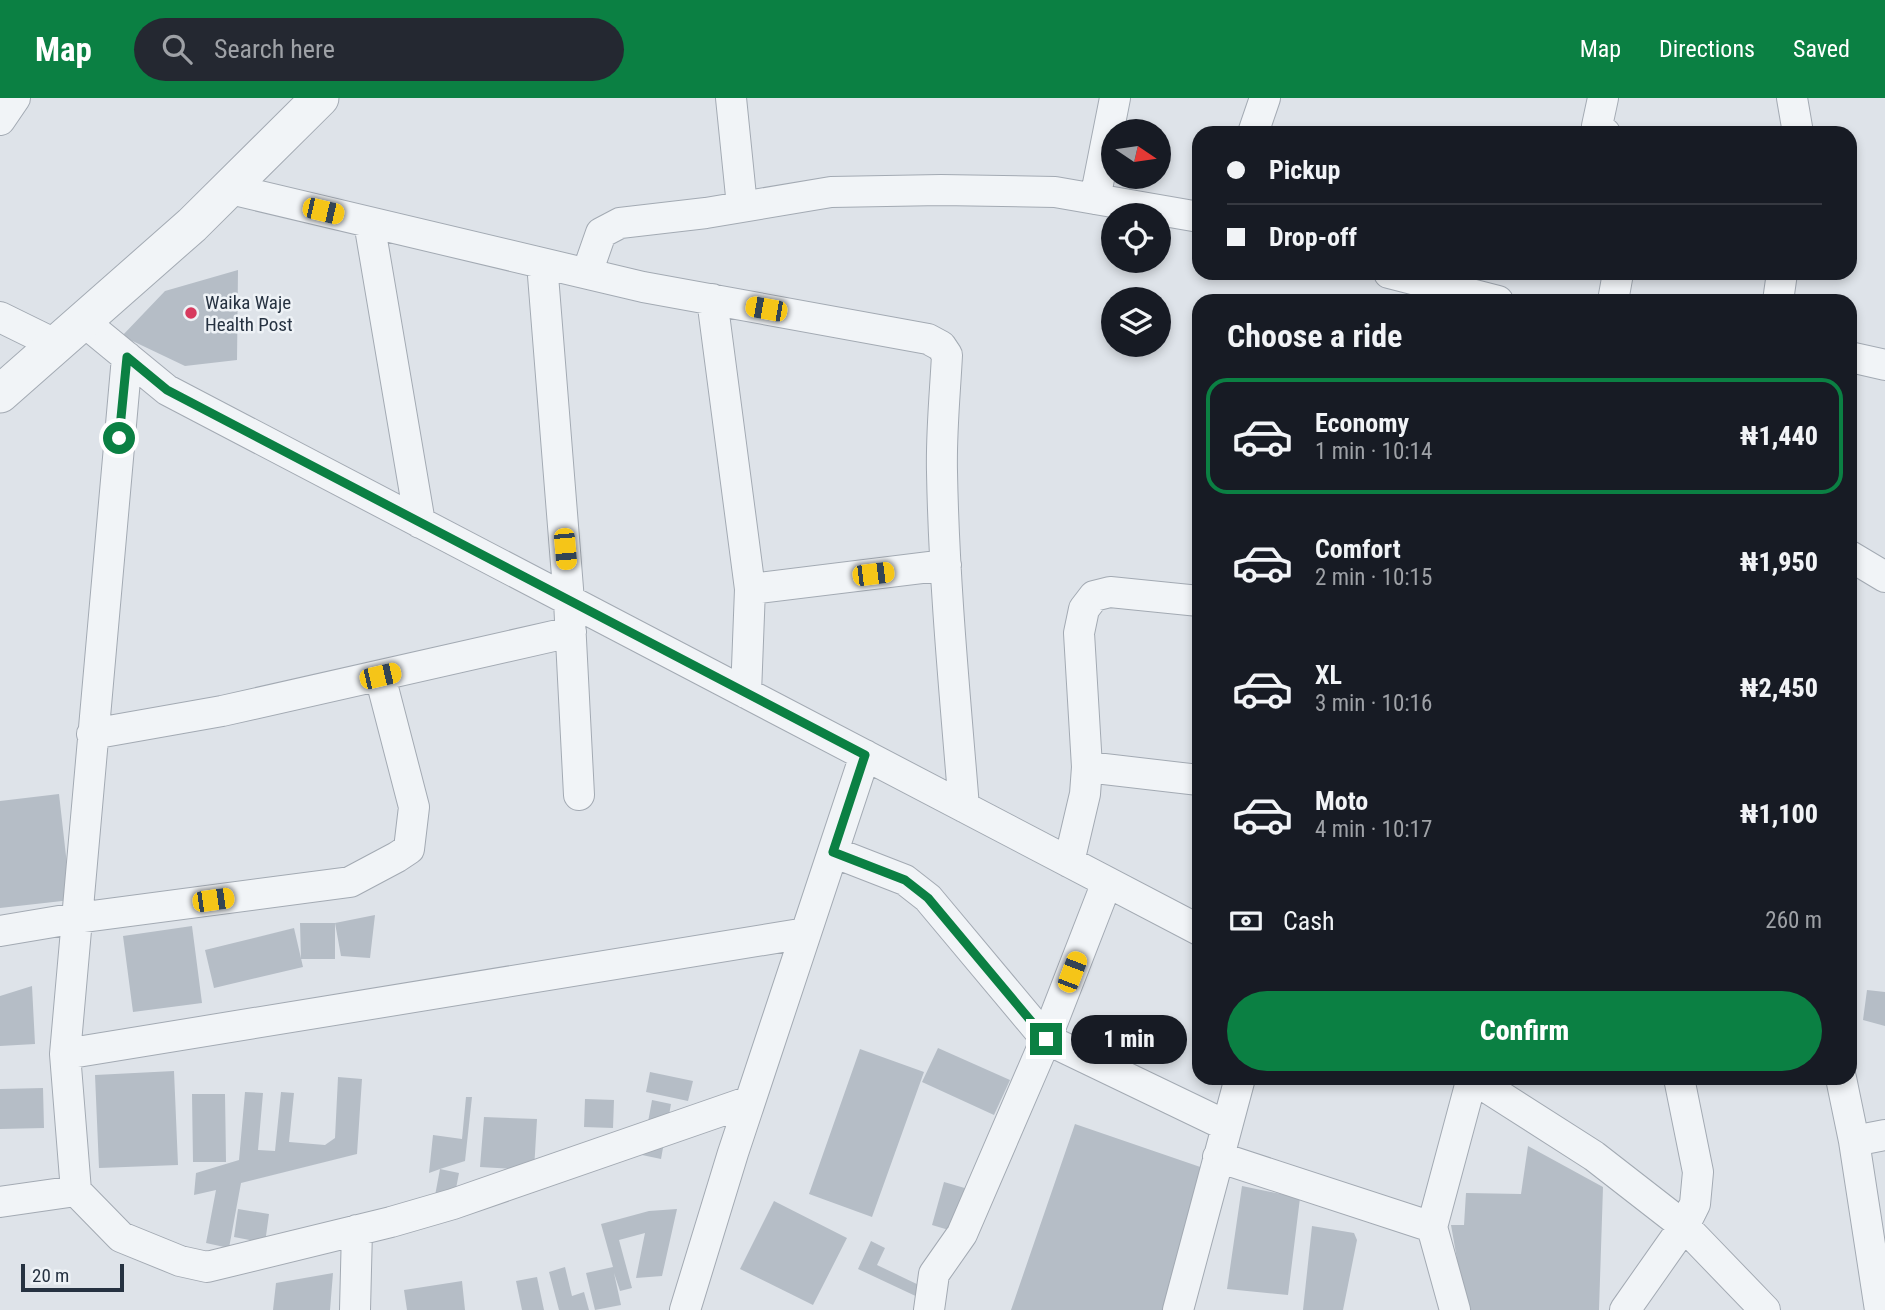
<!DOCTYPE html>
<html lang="en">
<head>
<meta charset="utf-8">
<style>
  body { margin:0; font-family:"Roboto Condensed",sans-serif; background:#242831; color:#f1f3f6; height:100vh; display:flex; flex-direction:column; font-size:26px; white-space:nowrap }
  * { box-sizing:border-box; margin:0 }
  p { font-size:23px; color:#9ea1a6 }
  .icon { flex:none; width:38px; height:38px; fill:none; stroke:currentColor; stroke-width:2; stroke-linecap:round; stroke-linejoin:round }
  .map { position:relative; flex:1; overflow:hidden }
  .details { position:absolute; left:1192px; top:196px; width:665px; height:791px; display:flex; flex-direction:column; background:#171b24; border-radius:21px; box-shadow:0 4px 10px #0003 }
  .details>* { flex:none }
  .banner { position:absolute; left:1192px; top:28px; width:665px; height:154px; border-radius:21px; box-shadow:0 4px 10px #0003; display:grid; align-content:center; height:154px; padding:0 35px; background:#171b24 }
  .needle { width:46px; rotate:103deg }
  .fabs { position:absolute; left:1101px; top:21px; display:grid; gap:14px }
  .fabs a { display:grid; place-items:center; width:70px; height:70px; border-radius:50%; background:#171b24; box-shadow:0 4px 10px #0003; font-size:35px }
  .scale { position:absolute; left:21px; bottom:18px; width:103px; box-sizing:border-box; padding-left:7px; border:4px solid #263241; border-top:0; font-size:19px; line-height:24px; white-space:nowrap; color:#263241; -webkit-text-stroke:5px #eef2f6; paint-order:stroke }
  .end { position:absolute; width:32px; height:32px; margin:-16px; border:9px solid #0b8043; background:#fff; box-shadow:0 0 0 4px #fff }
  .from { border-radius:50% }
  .bubble { position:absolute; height:49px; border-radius:24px; background:#171b24; box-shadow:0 4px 10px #0003; font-size:23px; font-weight:800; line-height:49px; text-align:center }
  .car { position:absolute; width:21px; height:42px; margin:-21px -10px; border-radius:9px; box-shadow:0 0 5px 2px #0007; background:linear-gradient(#f5c518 24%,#345 0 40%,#f5c518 0 76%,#345 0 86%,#f5c518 0) }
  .banner b { display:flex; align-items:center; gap:24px; height:66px; font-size:26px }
  .banner b+b { border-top:2px solid #363941 }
  .banner i { width:18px; height:18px; background:#f1f3f6 }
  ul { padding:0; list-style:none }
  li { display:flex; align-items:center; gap:21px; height:116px; margin:0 14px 10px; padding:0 21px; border:4px solid transparent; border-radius:21px }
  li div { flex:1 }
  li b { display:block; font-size:26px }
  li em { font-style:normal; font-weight:800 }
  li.on { border-color:#0b8043 }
  li>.icon { width:63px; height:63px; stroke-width:1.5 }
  h2 { padding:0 35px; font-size:32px; line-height:84px }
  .pay { display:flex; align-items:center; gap:18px; height:77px; padding:0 35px; font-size:26px }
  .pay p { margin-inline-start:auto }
  .action { display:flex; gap:14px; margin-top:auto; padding:14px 35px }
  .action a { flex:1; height:80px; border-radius:42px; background:#0b8043; color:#fff; font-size:28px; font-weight:800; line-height:80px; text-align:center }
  header { display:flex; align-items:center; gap:42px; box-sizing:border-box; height:98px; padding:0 35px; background:#0b8043; color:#fff }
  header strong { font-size:33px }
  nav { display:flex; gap:38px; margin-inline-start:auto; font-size:24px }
  .search { width:490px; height:63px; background:#242831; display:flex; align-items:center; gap:18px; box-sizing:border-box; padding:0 24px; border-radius:38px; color:#9ea1a6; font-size:26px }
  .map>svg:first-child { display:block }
  .building { fill:#b5bdc6 }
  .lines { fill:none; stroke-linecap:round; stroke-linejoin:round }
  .minor-casing { stroke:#a3aab3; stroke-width:32 }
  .tertiary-casing { stroke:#a3aab3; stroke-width:39 }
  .minor { stroke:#f1f4f7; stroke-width:30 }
  .tertiary { stroke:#f1f4f7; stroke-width:37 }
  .route { stroke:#0b8043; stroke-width:9 }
  .poi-dot { fill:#d73a5e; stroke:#eef2f6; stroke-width:2.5 }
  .labels { text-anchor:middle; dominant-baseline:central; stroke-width:5; stroke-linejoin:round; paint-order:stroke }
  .poi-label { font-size:19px; fill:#263241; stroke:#eef2f6; text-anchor:start }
</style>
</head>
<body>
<header>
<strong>Map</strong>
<div class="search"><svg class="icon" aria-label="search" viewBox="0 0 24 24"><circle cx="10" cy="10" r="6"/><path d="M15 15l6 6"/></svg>Search here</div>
<nav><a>Map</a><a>Directions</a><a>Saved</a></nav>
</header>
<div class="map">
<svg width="1885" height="1212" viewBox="0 0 1885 1212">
  <rect width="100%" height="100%" fill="#dee3e9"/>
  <!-- building -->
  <path class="building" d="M 238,172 L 237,262 L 185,268 L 122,238 L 165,193 Z
    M 59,696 L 71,802 L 0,810 L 0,703 Z
    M 375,817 L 370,860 L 341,858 L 335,825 Z
    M 300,825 L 335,825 L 335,861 L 301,861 Z
    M 192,828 L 202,905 L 133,914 L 123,838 Z
    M 294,830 L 303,869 L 214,890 L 205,852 Z
    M 32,888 L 35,946 L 0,948 L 0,898 Z
    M 1867,892 L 1885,894 L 1885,928 L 1863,922 Z
    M 938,950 L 1010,982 L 994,1017 L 922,984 Z
    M 860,951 L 924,974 L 872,1119 L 809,1096 Z
    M 174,973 L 178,1067 L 99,1070 L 95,977 Z
    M 650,974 L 693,983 L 688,1003 L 646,994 Z
    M 338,979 L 362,981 L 357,1056 L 241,1085 L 229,1150 L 206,1145 L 216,1092 L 194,1097 L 196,1075 L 239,1062 L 245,994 L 263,995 L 258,1052 L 275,1053 L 281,994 L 294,995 L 289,1044 L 325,1047 L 335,1040 Z
    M 43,990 L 44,1030 L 0,1031 L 0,991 Z
    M 192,996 L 225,996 L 226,1064 L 193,1064 Z
    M 466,999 L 472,999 L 465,1063 L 440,1071 L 459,1075 L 453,1106 L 434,1103 L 440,1071 L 429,1075 L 433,1037 L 462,1041 Z
    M 585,1001 L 614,1002 L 613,1030 L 584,1029 Z
    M 652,1002 L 671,1006 L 661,1061 L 642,1057 Z
    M 484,1019 L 537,1021 L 534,1072 L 480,1069 Z
    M 1075,1026 L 1212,1073 L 1165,1212 L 1011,1212 Z
    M 1528,1048 L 1603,1089 L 1599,1212 L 1466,1212 L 1451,1127 L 1464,1127 L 1466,1095 L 1521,1096 Z
    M 944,1084 L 975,1093 L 962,1136 L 932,1127 Z
    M 1242,1088 L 1300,1100 L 1288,1197 L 1227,1191 Z
    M 774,1103 L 847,1140 L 813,1207 L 740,1171 Z
    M 238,1111 L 269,1116 L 265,1145 L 234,1139 Z
    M 677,1111 L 662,1178 L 636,1180 L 645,1135 L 619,1142 L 632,1190 L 620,1193 L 614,1175 L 621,1207 L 595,1212 L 586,1175 L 613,1169 L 601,1126 L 649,1113 Z
    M 1312,1128 L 1354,1135 L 1357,1142 L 1343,1212 L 1303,1212 Z
    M 871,1143 L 885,1150 L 877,1167 L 923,1189 L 922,1201 L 858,1171 Z
    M 565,1169 L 572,1198 L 584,1194 L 589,1212 L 559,1212 L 549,1174 Z
    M 333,1175 L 330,1212 L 273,1212 L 276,1185 Z
    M 537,1179 L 544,1212 L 522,1212 L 516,1183 Z
    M 462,1183 L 465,1212 L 407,1212 L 404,1192 Z"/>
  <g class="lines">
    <!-- minor casing -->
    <g class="minor-casing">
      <path id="minor" d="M 731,0 L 742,108
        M 1603,0 L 1597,28 L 1605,35
        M 1792,0 L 1798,35
        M 0,22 L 15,0
        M 1253,35 L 1265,0
        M 230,91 L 643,189 L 928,241 L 941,248 L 947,257 C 945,296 941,335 942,374 C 944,486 955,598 964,709
        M 1095,101 L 1115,0
        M 369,124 L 420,425
        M 542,165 L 569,503 L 579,697
        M 587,175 L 601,135 L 620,125 L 706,115 L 831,94 L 941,92 L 1055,94 L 1199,119
        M 1389,175 L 1498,203
        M 712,201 L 750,491 L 746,595
        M 1613,203 L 1618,175
        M 1778,203 L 1782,175
        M 0,219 L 57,247
        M 83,223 L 167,292 L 1199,832
        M 127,259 L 65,956 L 76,1093 L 121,1139 L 180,1163 L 207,1169 L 391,1124 L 453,1106 L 750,1003
        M 1850,259 L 1885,267
        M 1850,458 L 1885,479
        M 750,491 L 946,467
        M 92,636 L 222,613 L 571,534
        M 1087,669 L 1199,682
        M 833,754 L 905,782 L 928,800 L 1046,941 L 1227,1028
        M 1069,764 L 1085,696 L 1087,669 L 1079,535 L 1084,511 L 1094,498 L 1110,494 L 1199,503
        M 0,833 L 77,820 L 350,784 L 397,759 L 409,751 L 414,709 L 380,578
        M 65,956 L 806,835
        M 1472,980 L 1594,1058 L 1684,1128 L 1765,1212
        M 1841,980 L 1854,1043 L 1880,1212
        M 1854,1043 L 1885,1037
        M 1218,1059 L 1432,1129
        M 0,1104 L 76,1093
        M 355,1212 L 357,1132
        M 685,1212 L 733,1055 L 865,657
        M 929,1212 L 934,1176 L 962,1136 L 1046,941 L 1107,784
        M 1178,1212 L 1240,980
        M 1455,1212 L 1432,1129 L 1472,980
        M 1625,1212 L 1684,1128 L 1695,1106 L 1698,1074 L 1679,980"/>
    </g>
    <!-- tertiary casing -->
    <g class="tertiary-casing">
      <path id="tertiary" d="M 0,296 L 192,127 L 320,0"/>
    </g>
    <!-- minor -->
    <use href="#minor" class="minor"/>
    <!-- tertiary -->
    <use href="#tertiary" class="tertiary"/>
  </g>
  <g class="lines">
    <!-- route -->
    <path class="route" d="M 119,340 L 127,259 L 167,292 L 865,657 L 833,754 L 905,782 L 928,800 L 1046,941"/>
  </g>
  <!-- markers -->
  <circle class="poi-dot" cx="191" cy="215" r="7"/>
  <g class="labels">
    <!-- poi labels -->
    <g class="poi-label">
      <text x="205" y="204">Waika Waje<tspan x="205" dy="22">Health Post</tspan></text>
    </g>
  </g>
</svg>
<div class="fabs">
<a><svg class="needle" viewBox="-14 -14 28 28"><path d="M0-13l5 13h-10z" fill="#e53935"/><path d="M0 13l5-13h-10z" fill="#9ea1a6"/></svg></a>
<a><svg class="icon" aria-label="locate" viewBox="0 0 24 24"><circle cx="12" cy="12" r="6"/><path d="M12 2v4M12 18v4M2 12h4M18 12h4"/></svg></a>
<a><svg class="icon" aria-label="layers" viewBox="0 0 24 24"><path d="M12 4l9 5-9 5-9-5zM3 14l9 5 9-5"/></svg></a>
</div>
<div class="scale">20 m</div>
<i class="end from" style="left:119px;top:340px"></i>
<i class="end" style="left:1046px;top:941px"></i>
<div class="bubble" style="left:1071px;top:917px;width:116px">1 min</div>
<i class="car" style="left:323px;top:113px;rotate:103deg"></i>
<i class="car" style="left:766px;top:211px;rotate:280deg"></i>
<i class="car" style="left:565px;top:451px;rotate:175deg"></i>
<i class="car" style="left:873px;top:476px;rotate:83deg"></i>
<i class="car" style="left:380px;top:578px;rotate:77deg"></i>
<i class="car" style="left:213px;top:802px;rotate:82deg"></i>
<i class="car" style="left:1072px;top:874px;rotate:21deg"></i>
<div class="banner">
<b><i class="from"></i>Pickup</b>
<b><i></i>Drop-off</b>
</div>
<section class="details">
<h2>Choose a ride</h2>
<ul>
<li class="on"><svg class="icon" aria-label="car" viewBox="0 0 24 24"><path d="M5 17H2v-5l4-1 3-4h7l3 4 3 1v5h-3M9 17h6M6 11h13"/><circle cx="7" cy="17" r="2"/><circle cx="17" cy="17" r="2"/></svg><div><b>Economy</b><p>1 min · 10:14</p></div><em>₦1,440</em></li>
<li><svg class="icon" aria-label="car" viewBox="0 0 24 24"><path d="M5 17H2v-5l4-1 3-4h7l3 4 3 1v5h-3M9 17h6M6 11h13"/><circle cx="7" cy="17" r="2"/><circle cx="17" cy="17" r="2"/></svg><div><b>Comfort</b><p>2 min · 10:15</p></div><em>₦1,950</em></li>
<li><svg class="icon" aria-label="car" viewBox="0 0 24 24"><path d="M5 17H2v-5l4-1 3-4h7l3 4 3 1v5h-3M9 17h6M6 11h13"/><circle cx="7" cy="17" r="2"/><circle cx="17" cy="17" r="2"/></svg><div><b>XL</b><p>3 min · 10:16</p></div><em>₦2,450</em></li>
<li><svg class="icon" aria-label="car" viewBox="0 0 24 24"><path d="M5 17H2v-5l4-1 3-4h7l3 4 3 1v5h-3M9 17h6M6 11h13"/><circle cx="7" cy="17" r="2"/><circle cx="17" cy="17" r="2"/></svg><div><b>Moto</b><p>4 min · 10:17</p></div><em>₦1,100</em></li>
</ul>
<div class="pay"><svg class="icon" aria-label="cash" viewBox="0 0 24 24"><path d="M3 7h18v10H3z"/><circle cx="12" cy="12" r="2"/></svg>Cash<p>260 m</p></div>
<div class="action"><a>Confirm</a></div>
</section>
</div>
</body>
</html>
